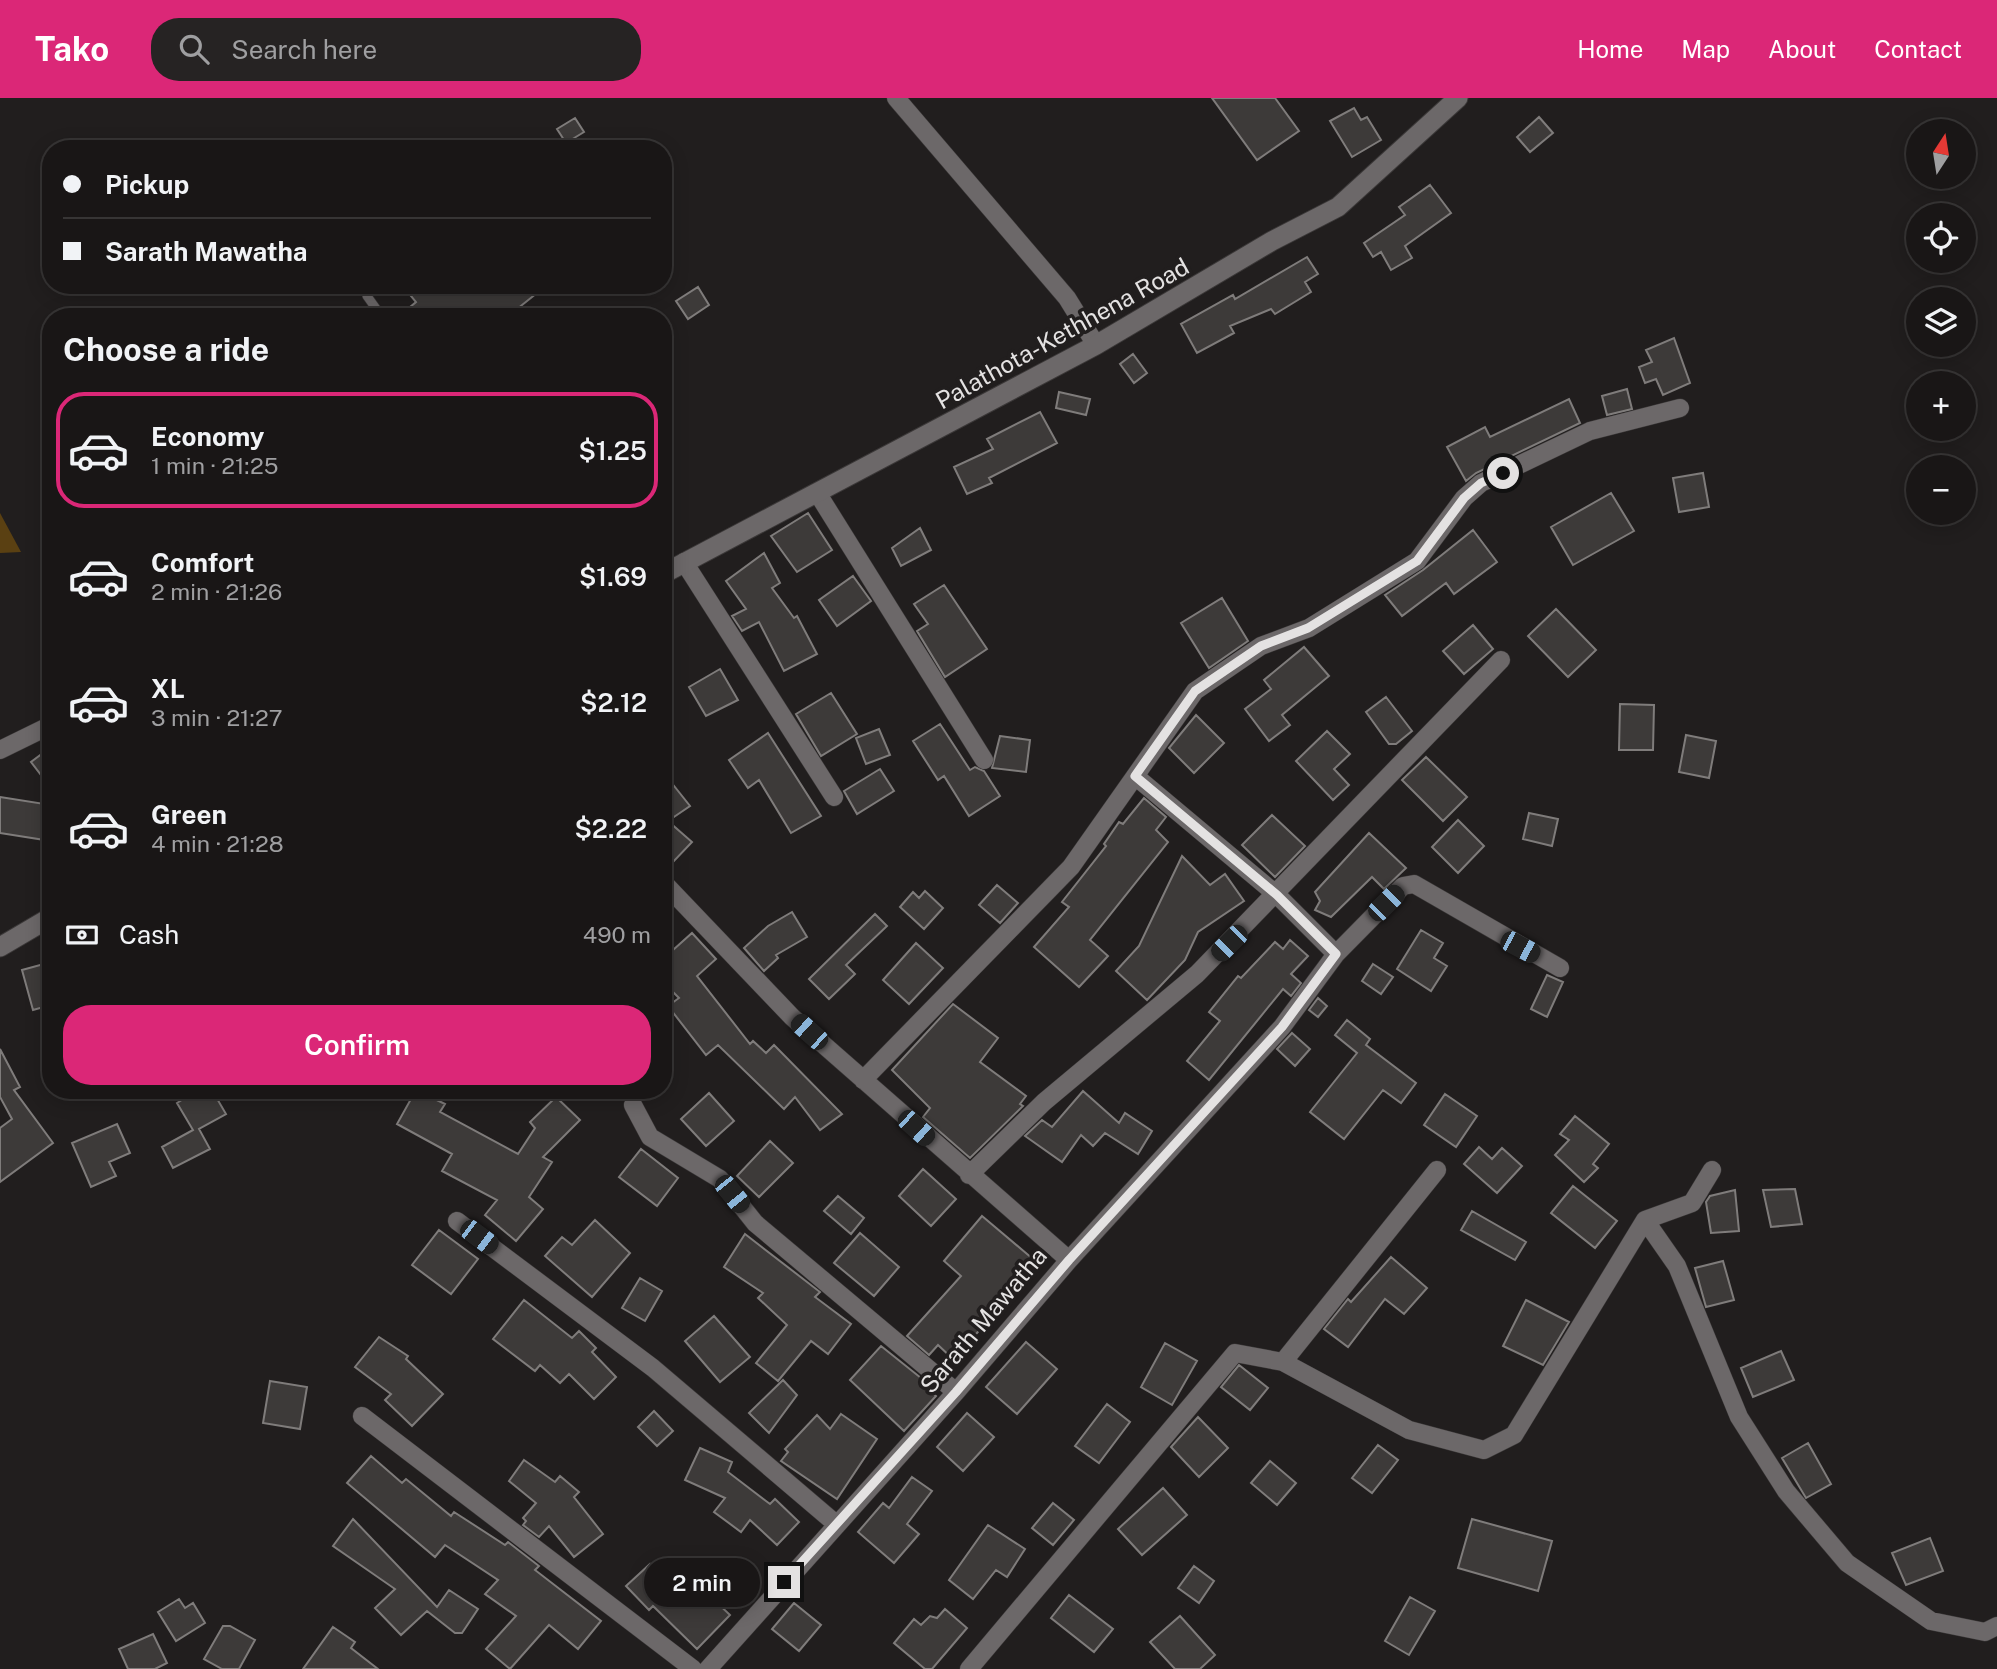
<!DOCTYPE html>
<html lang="en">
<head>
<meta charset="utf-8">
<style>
  body { margin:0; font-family:"Public Sans",sans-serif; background:#262323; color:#f1f3f6; height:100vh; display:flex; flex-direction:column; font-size:26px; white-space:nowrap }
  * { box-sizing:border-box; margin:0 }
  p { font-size:23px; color:#9f9fa1 }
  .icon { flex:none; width:38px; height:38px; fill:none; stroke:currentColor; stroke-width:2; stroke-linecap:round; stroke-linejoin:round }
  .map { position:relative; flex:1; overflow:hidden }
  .details { position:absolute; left:42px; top:210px; width:630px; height:791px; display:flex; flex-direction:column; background:#191616; border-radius:28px; box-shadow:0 4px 18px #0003,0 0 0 2px #373535 }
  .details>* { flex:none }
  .guide { position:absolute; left:42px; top:42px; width:630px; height:154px; border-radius:28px; box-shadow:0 4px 18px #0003,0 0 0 2px #373535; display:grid; align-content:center; height:154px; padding:0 21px; background:#191616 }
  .needle { width:46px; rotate:12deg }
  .fabs { position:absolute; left:1906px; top:21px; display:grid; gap:14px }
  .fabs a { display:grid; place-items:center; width:70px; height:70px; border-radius:50%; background:#191616; box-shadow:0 4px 18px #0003,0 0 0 2px #373535; font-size:35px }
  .end { position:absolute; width:32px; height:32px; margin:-16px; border:9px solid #e4e2e2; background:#111; box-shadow:0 0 0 4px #111 }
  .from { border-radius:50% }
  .bubble { position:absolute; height:49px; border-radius:24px; background:#191616; box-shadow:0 4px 18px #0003,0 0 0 2px #373535; font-size:23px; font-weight:600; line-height:49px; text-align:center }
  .car { position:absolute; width:21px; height:42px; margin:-21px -10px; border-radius:9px; box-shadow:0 0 5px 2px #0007; background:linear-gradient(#222 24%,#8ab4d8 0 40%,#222 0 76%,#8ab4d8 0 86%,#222 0) }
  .guide b { display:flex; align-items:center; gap:24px; height:66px; font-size:26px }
  .guide b+b { border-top:2px solid #373535 }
  .guide i { width:18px; height:18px; background:#f1f3f6 }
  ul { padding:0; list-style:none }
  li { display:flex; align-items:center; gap:21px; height:116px; margin:0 14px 10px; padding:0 7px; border:4px solid transparent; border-radius:28px }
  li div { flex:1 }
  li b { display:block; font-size:26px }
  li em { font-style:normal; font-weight:600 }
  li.current { border-color:#db2777 }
  li>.icon { width:63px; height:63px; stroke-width:1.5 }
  h2 { padding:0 21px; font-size:32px; line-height:84px }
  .pay { display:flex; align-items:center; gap:18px; height:77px; padding:0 21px; font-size:26px }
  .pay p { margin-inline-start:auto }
  .button { display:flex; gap:14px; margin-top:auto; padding:14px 21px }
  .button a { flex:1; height:80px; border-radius:28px; background:#db2777; color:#fff; font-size:28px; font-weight:600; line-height:80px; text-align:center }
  header { display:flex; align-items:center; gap:42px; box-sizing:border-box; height:98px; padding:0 35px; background:#db2777; color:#fff }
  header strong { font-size:33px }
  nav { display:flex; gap:38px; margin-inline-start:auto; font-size:24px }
  .search { width:490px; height:63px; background:#262323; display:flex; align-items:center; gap:18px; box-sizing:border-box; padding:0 24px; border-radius:28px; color:#9f9fa1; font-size:26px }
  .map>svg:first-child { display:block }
  .green { fill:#5a4012 }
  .building { fill:#3d3a39; stroke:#7f7c7b; stroke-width:2 }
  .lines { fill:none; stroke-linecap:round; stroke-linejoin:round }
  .service-casing { stroke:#3b3838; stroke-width:10 }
  .minor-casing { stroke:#3b3838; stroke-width:19 }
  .tertiary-casing { stroke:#3b3838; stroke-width:21 }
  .service { stroke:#6c6869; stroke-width:9 }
  .minor { stroke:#6c6869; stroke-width:18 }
  .tertiary { stroke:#6c6869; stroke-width:19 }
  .route { stroke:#e4e2e2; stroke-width:9 }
  .labels { text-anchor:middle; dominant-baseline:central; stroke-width:7; stroke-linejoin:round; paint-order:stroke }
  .street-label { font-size:24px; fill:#e4e2e2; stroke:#211e1e }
</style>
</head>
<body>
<header>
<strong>Tako</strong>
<div class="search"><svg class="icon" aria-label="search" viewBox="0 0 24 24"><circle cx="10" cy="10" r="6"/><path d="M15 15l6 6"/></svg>Search here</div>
<nav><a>Home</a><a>Map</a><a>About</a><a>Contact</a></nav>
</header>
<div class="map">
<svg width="1997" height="1571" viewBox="0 0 1997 1571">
  <rect width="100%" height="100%" fill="#211e1e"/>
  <!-- green -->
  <path class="green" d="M 0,415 L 21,454 L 0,455 Z"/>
  <!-- building -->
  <path class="building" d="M 1212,0 L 1275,0 L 1299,33 L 1257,62 Z
    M 1354,10 L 1361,22 L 1367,19 L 1381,42 L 1352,59 L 1330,23 Z
    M 1539,19 L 1553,35 L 1530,54 L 1517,39 Z
    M 575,20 L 584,34 L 566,45 L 557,31 Z
    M 1430,87 L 1451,115 L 1405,148 L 1412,160 L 1391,172 L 1381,154 L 1373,159 L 1364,145 L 1405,117 L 1399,109 Z
    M 1307,159 L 1318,176 L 1305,184 L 1311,194 L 1275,216 L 1271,211 L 1230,228 L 1234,235 L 1197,255 L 1181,226 L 1233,197 L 1235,201 Z
    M 402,187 L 547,187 L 507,219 L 398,219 L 416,204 Z
    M 698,189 L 709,207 L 688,221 L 676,203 Z
    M 1674,240 L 1690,285 L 1663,297 L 1656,281 L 1645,285 L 1639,269 L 1652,264 L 1646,252 Z
    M 1133,256 L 1147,275 L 1134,285 L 1120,266 Z
    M 1627,291 L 1632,311 L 1607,317 L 1602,298 Z
    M 1059,294 L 1090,301 L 1086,317 L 1056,310 Z
    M 1569,301 L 1580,325 L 1476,375 L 1466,383 L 1447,349 L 1485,329 L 1490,339 Z
    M 1040,314 L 1057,345 L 989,380 L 992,385 L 967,396 L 954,369 L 993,351 L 987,341 Z
    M 1703,375 L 1709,409 L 1679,414 L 1673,380 Z
    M 1611,395 L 1634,433 L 1573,467 L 1551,429 Z
    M 808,415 L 832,452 L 797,474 L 771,438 Z
    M 920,430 L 931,452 L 901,468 L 892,450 Z
    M 1473,432 L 1497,464 L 1454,496 L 1446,485 L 1402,518 L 1385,497 L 1423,472 Z
    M 764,455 L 780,485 L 772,490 L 794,520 L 797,518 L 817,556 L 784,573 L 759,524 L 742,533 L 732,518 L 746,511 L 726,483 Z
    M 853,478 L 871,503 L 837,528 L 819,502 Z
    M 944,487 L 987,551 L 945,579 L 917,533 L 928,526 L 914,506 Z
    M 1222,500 L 1248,543 L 1209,570 L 1181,525 Z
    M 1556,511 L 1596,552 L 1568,579 L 1528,538 Z
    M 1473,527 L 1493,551 L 1464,576 L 1443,553 Z
    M 1304,549 L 1329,578 L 1282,617 L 1290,627 L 1269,643 L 1245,611 L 1271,591 L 1264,582 Z
    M 720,571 L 738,602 L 706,618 L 689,589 Z
    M 831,595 L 857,636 L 821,658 L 796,616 Z
    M 1386,599 L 1412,633 L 1396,646 L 1389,646 L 1366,614 Z
    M 1620,606 L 1654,607 L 1653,652 L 1619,652 Z
    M 1196,617 L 1224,645 L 1194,675 L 1169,650 Z
    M 940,626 L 970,672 L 975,669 L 984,673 L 1000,698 L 969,718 L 944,678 L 938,682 L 913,643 Z
    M 879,631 L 890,657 L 866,666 L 856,640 Z
    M 1327,633 L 1350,656 L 1334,671 L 1349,687 L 1333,702 L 1296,663 Z
    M 768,635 L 821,718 L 791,735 L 759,682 L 748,690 L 729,662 Z
    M 1686,637 L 1716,643 L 1709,680 L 1679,674 Z
    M 1000,638 L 1030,642 L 1026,674 L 992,670 Z
    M 51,649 L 51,690 L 31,664 Z
    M 1426,659 L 1467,699 L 1443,723 L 1402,682 Z
    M 880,671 L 894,693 L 857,716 L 844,693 Z
    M 663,674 L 690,708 L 668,723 L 692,744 L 674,763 L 663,754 Z
    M 0,699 L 51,707 L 51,743 L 0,735 Z
    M 1144,700 L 1166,719 L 1156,732 L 1168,744 L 1090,842 L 1108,858 L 1079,889 L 1034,849 L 1069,809 L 1062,804 L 1106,748 L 1104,746 L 1119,724 L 1123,726 Z
    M 1529,715 L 1558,721 L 1552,748 L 1523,741 Z
    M 1272,717 L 1305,748 L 1275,779 L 1242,747 Z
    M 1458,722 L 1484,748 L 1458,775 L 1432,749 Z
    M 1369,735 L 1406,770 L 1384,791 L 1372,779 L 1331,819 L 1315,812 L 1320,803 L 1315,794 Z
    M 1182,758 L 1210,787 L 1225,776 L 1244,803 L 1198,834 L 1185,862 L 1147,902 L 1116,873 L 1139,848 Z
    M 997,787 L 1018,805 L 1000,825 L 979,807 Z
    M 925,793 L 943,810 L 924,831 L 900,809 L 913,794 L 919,800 Z
    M 792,814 L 807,839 L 776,857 L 778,860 L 764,873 L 744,850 L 768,828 Z
    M 875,816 L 887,828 L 846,867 L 855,876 L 829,901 L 809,881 Z
    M 1421,832 L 1443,845 L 1434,860 L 1447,868 L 1431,893 L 1397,871 Z
    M 692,835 L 716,861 L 697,878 L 750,946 L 753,943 L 766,955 L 774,947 L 842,1016 L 820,1032 L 795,999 L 784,1011 L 718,947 L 706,957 L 668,908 L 679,900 L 663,884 L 663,861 Z
    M 1290,842 L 1308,858 L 1291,876 L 1301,885 L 1291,898 L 1283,891 L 1209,982 L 1187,963 L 1220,923 L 1209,914 L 1238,878 L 1241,880 L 1275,844 L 1283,851 Z
    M 916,845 L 943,870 L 909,906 L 883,882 Z
    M 51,864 L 51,907 L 33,912 L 22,872 Z
    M 1373,866 L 1393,879 L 1381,896 L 1362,883 Z
    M 1547,877 L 1563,884 L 1547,919 L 1531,911 Z
    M 1318,900 L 1327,908 L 1318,919 L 1309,912 Z
    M 953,906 L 998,940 L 980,964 L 1026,998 L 1020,1006 L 1023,1008 L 970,1060 L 923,1019 L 930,1010 L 892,972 Z
    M 1347,922 L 1370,941 L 1366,947 L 1416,985 L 1401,1005 L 1383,992 L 1344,1041 L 1310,1014 L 1357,955 L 1335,937 Z
    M 1292,935 L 1310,951 L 1295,968 L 1277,951 Z
    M 0,951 L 20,989 L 14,992 L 53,1045 L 0,1084 L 0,1030 L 12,1021 L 0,999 Z
    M 198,992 L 212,992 L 226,1016 L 199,1031 L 210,1051 L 173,1070 L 162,1049 L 193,1032 L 177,1005 Z
    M 416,992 L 445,1006 L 440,1014 L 518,1056 L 535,1030 L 530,1024 L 556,999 L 580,1022 L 543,1059 L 552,1064 L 529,1099 L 543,1111 L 516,1143 L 485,1117 L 497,1102 L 442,1073 L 452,1056 L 397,1026 Z
    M 1083,993 L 1119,1025 L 1125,1015 L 1152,1033 L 1138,1056 L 1105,1035 L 1093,1048 L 1081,1037 L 1062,1064 L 1025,1038 L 1042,1022 L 1052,1029 Z
    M 709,995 L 734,1023 L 706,1048 L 681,1021 Z
    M 1445,996 L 1477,1018 L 1456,1049 L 1424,1027 Z
    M 1575,1018 L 1609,1046 L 1593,1066 L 1598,1070 L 1584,1084 L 1555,1057 L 1569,1042 L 1560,1036 Z
    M 117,1026 L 130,1055 L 109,1064 L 116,1078 L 91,1089 L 72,1045 Z
    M 770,1043 L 793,1065 L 759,1099 L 737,1078 Z
    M 1479,1049 L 1492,1061 L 1502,1050 L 1522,1068 L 1497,1095 L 1464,1066 Z
    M 641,1051 L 678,1080 L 657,1108 L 619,1079 Z
    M 923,1071 L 956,1101 L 931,1128 L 899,1098 Z
    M 1573,1088 L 1617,1123 L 1595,1150 L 1551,1115 Z
    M 1795,1091 L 1802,1126 L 1771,1129 L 1763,1092 Z
    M 1735,1092 L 1739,1133 L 1711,1135 L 1706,1104 L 1710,1098 Z
    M 838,1098 L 864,1120 L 851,1136 L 824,1113 Z
    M 1472,1113 L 1526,1144 L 1515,1162 L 1461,1132 Z
    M 982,1118 L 1033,1161 L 990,1211 L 994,1215 L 954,1262 L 938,1247 L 929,1257 L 907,1238 L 961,1178 L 944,1163 Z
    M 595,1122 L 630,1155 L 592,1199 L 545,1158 L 562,1139 L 572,1147 Z
    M 439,1132 L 478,1161 L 451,1196 L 412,1167 Z
    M 860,1135 L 899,1169 L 874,1198 L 834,1165 Z
    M 745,1136 L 820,1194 L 815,1199 L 851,1226 L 828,1256 L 811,1243 L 778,1283 L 756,1265 L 787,1227 L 758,1200 L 763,1195 L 724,1169 Z
    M 1391,1159 L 1427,1190 L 1404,1216 L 1385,1201 L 1348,1249 L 1324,1231 L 1348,1201 L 1351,1204 Z
    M 1723,1163 L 1734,1202 L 1706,1209 L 1695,1170 Z
    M 640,1180 L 662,1193 L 645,1223 L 622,1210 Z
    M 524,1202 L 572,1240 L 579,1233 L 596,1250 L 592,1254 L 616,1279 L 594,1301 L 569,1276 L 560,1285 L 540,1267 L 535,1273 L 493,1241 Z
    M 1526,1202 L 1569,1224 L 1543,1267 L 1503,1248 Z
    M 714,1218 L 750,1259 L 720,1284 L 685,1243 Z
    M 379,1239 L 408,1258 L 406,1261 L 443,1296 L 412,1328 L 385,1302 L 391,1296 L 355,1269 Z
    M 1026,1244 L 1057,1271 L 1017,1316 L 986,1289 Z
    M 1165,1245 L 1197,1263 L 1172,1307 L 1141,1289 Z
    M 881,1248 L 931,1288 L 928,1291 L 936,1298 L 904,1333 L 850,1282 Z
    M 1781,1253 L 1794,1282 L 1753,1299 L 1741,1270 Z
    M 1239,1267 L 1268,1290 L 1250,1312 L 1221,1289 Z
    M 783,1282 L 797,1297 L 769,1335 L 749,1315 Z
    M 270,1283 L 307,1289 L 300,1331 L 263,1325 Z
    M 1107,1306 L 1130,1324 L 1099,1365 L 1075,1348 Z
    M 654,1313 L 673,1333 L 657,1348 L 638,1329 Z
    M 967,1315 L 994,1339 L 963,1373 L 937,1349 Z
    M 841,1316 L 877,1341 L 837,1401 L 781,1363 L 788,1354 L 785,1351 L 817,1317 L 830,1331 Z
    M 1198,1319 L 1228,1350 L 1199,1379 L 1171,1349 Z
    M 1808,1345 L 1831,1386 L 1806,1400 L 1782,1360 Z
    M 1378,1347 L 1398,1362 L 1372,1395 L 1352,1380 Z
    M 700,1350 L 732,1364 L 728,1374 L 770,1406 L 775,1401 L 799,1424 L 777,1447 L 750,1422 L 741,1434 L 714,1414 L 725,1400 L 685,1382 Z
    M 371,1358 L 402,1385 L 406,1381 L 451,1418 L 454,1414 L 505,1447 L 508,1444 L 539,1468 L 535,1472 L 601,1523 L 578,1551 L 549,1527 L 510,1571 L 486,1551 L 516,1518 L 485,1496 L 498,1482 L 445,1447 L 435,1459 L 347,1385 Z
    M 524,1362 L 555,1384 L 560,1378 L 579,1394 L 574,1399 L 603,1436 L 574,1459 L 549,1428 L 539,1439 L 523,1427 L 526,1423 L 523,1420 L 536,1405 L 509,1383 Z
    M 1270,1363 L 1296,1385 L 1277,1407 L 1251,1385 Z
    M 912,1379 L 932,1393 L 907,1426 L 919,1436 L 894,1465 L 858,1434 L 883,1405 L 889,1410 Z
    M 1163,1390 L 1187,1417 L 1142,1457 L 1118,1431 Z
    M 1053,1405 L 1074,1422 L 1053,1447 L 1032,1430 Z
    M 353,1421 L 437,1509 L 449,1492 L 478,1511 L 462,1535 L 455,1535 L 427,1513 L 401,1537 L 375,1510 L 395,1491 L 333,1448 Z
    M 1472,1421 L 1552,1443 L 1538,1493 L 1458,1470 Z
    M 988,1427 L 1025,1451 L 1007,1479 L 996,1472 L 973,1501 L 949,1482 Z
    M 1930,1440 L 1943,1473 L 1906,1487 L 1892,1455 Z
    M 650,1466 L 675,1492 L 689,1478 L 730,1517 L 697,1551 L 653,1508 L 649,1512 L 626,1488 Z
    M 1194,1468 L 1214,1483 L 1199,1505 L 1178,1490 Z
    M 1069,1497 L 1113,1531 L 1094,1554 L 1051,1520 Z
    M 1410,1499 L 1435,1513 L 1409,1557 L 1385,1543 Z
    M 179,1501 L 185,1510 L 193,1505 L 205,1525 L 176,1543 L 158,1514 Z
    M 794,1505 L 821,1527 L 799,1553 L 772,1531 Z
    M 945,1511 L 967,1530 L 932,1571 L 925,1571 L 894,1545 L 914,1521 L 921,1527 L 930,1518 L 937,1520 Z
    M 1180,1518 L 1215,1557 L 1200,1571 L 1175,1571 L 1150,1544 Z
    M 223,1528 L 230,1528 L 255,1542 L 239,1571 L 222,1571 L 204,1561 Z
    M 333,1529 L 355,1544 L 351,1550 L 378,1571 L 303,1571 Z
    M 153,1536 L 167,1565 L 155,1571 L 128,1571 L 119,1551 Z"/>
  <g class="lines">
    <!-- service casing -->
    <g class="service-casing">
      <path id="service" d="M 367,198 L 382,219"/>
    </g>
    <!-- minor casing -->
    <g class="minor-casing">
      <path id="minor" d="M 896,0 L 1067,200 L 1096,247
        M 818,396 L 984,662
        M 684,464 L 834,699
        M 0,652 L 51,627
        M 1135,678 L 1277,797 L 1336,856
        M 663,784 L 792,919 L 1069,1162 L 956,1294 L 708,1571
        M 863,982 L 1071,769 L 1195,593 L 1261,548 L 1309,530 L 1417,463 L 1464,400 L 1481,385 L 1590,333 L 1680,310
        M 633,1007 L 650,1039 L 720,1081 L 755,1125 L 956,1294
        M 969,1077 L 1044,1004 L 1197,876 L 1501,562
        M 1645,1122 L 1677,1168 L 1739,1319 L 1786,1393 L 1847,1465 L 1931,1523 L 1985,1534 L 1997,1528
        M 457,1123 L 653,1270 L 835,1425
        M 1069,1162 L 1282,929 L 1336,856 L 1403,788 L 1414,786 L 1560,870
        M 1283,1264 L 1409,1332 L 1484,1352 L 1514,1337 L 1645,1122 L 1692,1105 L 1712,1072
        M 362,1318 L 693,1571
        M 969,1571 L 1235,1255 L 1283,1264 L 1437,1072"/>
    </g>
    <!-- tertiary casing -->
    <g class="tertiary-casing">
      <path id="tertiary" d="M 663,476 L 1096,247 L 1272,143 L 1338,109 L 1458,0
        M 0,849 L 51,819"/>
    </g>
    <!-- service -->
    <use href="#service" class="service"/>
    <!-- minor -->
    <use href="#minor" class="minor"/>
    <!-- tertiary -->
    <use href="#tertiary" class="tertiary"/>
  </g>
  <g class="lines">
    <!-- route -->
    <path class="route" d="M 784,1484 L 956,1294 L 1069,1162 L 1282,929 L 1336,856 L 1277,797 L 1135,678 L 1195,593 L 1261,548 L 1308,530 L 1417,463 L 1464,400 L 1481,385 L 1503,375"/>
  </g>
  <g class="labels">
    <!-- street labels -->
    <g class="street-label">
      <text transform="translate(1062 235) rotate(-29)">Palathota-Kethhena Road</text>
      <text transform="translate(983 1222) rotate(-50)">Sarath Mawatha</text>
    </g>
  </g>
</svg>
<div class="fabs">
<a><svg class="needle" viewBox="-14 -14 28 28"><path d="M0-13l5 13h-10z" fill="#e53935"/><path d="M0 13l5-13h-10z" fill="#9f9fa1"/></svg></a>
<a><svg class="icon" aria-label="locate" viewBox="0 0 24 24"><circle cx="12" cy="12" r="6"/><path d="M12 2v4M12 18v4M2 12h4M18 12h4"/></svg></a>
<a><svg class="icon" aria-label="layers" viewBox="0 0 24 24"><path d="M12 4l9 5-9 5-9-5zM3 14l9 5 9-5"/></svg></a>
<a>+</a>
<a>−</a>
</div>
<i class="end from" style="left:1503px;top:375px"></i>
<i class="end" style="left:784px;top:1484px"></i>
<div class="bubble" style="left:644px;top:1460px;width:116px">2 min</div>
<i class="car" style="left:1386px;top:805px;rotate:45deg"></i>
<i class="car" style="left:1229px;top:845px;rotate:225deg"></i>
<i class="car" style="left:1520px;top:849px;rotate:118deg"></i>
<i class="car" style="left:809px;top:934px;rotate:312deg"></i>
<i class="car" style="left:916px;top:1030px;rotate:132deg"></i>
<i class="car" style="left:732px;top:1096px;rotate:141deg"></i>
<i class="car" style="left:479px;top:1139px;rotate:127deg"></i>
<div class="guide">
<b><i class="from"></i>Pickup</b>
<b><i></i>Sarath Mawatha</b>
</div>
<section class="details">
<h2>Choose a ride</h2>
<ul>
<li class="current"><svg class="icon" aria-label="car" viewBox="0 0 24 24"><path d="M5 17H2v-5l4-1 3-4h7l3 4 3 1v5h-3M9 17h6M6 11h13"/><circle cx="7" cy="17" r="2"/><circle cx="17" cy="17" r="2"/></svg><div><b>Economy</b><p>1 min · 21:25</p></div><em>$1.25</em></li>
<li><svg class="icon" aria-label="car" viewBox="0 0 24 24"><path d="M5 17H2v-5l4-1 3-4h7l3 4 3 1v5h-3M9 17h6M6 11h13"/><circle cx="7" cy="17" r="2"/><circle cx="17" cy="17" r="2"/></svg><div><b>Comfort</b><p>2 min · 21:26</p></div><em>$1.69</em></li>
<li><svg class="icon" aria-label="car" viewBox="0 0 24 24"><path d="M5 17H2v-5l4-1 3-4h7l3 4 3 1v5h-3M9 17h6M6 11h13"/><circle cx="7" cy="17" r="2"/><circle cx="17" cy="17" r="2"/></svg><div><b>XL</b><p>3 min · 21:27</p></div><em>$2.12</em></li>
<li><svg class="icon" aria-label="car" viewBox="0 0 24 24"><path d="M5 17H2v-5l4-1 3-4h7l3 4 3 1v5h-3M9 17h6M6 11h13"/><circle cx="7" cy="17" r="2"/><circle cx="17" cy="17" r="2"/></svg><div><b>Green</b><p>4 min · 21:28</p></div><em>$2.22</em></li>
</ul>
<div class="pay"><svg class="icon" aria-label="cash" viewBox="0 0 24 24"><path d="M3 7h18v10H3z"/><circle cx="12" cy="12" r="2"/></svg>Cash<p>490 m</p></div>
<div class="button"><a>Confirm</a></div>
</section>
</div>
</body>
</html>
